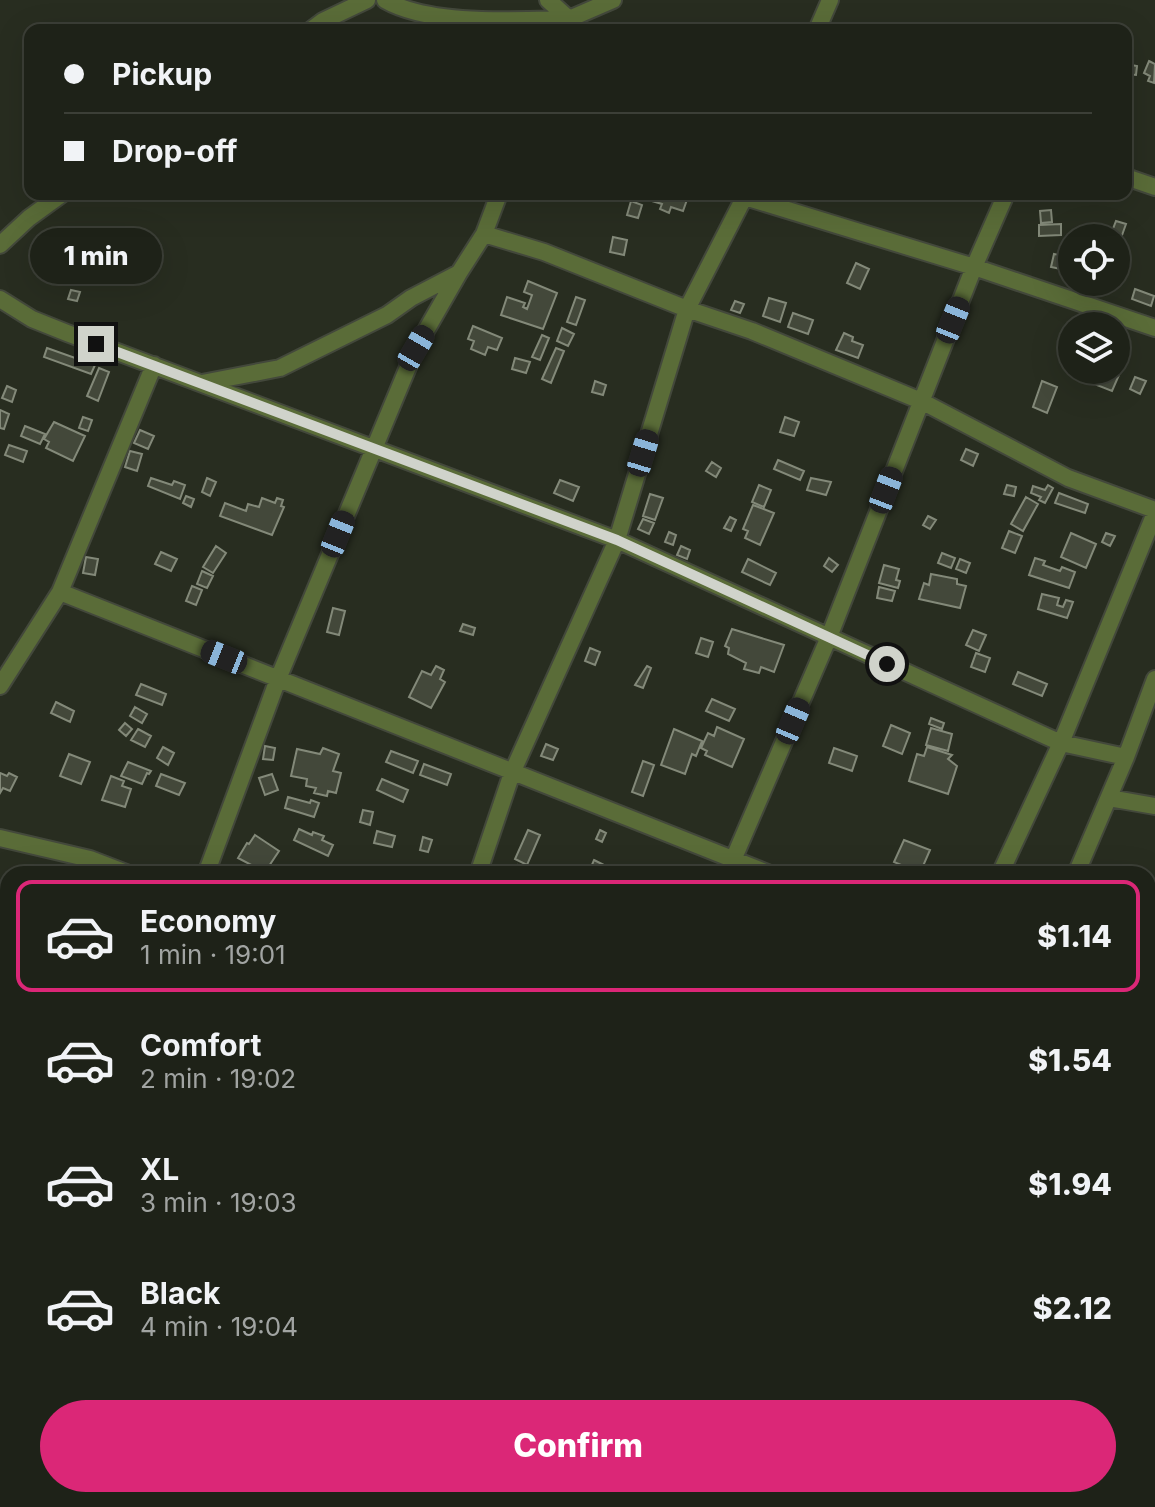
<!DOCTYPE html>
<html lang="en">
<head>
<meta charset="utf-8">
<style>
  body { margin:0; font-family:Inter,sans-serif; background:#262a21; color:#f1f3f6; height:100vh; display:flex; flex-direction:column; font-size:30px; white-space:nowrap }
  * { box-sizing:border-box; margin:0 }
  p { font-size:26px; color:#a1a4a2 }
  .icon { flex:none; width:44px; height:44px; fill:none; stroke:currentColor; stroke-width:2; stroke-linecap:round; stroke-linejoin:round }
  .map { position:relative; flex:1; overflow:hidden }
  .side { position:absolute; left:0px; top:866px; width:1156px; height:642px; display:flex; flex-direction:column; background:#1e2218; border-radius:24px 24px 0 0; box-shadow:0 8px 32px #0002,0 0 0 2px #3c3f37 }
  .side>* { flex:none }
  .banner { position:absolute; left:24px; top:24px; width:1108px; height:176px; border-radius:16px; box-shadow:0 8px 32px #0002,0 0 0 2px #3c3f37; display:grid; align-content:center; height:176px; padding:0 40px; background:#1e2218 }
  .tools { position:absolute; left:1058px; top:224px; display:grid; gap:16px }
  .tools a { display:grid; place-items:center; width:72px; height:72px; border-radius:50%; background:#1e2218; box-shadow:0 8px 32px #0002,0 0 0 2px #3c3f37; font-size:40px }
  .end { position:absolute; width:36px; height:36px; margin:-18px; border:10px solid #d0d3cb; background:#111; box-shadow:0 0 0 4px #111 }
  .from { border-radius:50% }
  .bubble { position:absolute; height:56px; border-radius:28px; background:#1e2218; box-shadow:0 8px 32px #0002,0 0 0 2px #3c3f37; font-size:26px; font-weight:800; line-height:56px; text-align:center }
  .car { position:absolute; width:24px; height:48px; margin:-24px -12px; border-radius:10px; box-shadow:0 0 6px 2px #0007; background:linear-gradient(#222 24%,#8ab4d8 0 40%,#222 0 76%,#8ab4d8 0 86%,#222 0) }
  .banner b { display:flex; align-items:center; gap:28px; height:76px; font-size:30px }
  .banner b+b { border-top:2px solid #3c3f37 }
  .banner i { width:20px; height:20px; background:#f1f3f6 }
  ul { padding:14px 0 0; list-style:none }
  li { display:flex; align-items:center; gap:24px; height:112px; margin:0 16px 12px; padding:0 24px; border:4px solid transparent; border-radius:16px }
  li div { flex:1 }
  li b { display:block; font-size:30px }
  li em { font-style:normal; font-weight:800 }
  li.on { border-color:#db2777 }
  li>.icon { width:72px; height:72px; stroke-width:1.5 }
  .button { display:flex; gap:16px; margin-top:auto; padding:16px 40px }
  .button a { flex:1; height:92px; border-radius:48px; background:#db2777; color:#fff; font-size:32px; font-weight:800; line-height:92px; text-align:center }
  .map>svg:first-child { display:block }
  .building { fill:#43483a; stroke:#838979; stroke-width:2 }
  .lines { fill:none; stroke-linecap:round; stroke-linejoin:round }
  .street-casing { stroke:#43483b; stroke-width:20 }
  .path { stroke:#83877d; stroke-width:3; stroke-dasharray:2 6; stroke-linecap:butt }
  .street { stroke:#5a6c38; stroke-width:16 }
  .route { stroke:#d0d3cb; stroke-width:10 }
</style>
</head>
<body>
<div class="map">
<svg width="1155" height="1507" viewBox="0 0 1155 1507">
  <rect width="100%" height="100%" fill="#282d20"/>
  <!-- building -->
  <path class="building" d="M 1149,61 L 1155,64 L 1154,83 L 1148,81 L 1150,76 L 1144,73 Z
    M 1126,64 L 1137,66 L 1136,75 L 1127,74 L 1126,78 Z
    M 654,194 L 689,194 L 683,211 L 671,207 L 669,213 L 660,209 L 662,204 L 652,201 Z
    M 631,201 L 642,205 L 638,218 L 627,215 Z
    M 1051,210 L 1052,222 L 1041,223 L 1040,211 Z
    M 1116,221 L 1126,224 L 1121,238 L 1111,234 Z
    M 1061,224 L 1061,235 L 1039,236 L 1039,225 Z
    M 613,237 L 627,240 L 624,255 L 610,252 Z
    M 1054,254 L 1069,257 L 1066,270 L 1051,267 Z
    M 856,263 L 869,269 L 860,289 L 847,283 Z
    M 528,281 L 557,293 L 543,329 L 501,315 L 507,297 L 525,303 L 523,307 L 527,309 L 532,295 L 524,292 Z
    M 1135,289 L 1154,296 L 1151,306 L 1132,299 Z
    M 71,290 L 80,292 L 77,301 L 68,299 Z
    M 576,297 L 585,300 L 576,325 L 567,322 Z
    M 769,298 L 786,303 L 780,322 L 763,316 Z
    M 735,301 L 744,304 L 740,313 L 731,310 Z
    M 793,313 L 813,320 L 808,334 L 788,327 Z
    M 473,326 L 502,338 L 497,350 L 488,347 L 485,355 L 471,349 L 474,341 L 468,339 Z
    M 562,328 L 574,334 L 568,346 L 557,341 Z
    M 844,333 L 853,337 L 852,341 L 863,345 L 858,358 L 836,350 Z
    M 542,335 L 549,338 L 540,360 L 532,357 Z
    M 1066,339 L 1072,341 L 1069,355 L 1061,351 Z
    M 47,348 L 95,365 L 91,374 L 44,357 Z
    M 556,348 L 564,351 L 551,383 L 542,379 Z
    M 515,358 L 530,362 L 526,373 L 512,369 Z
    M 1116,366 L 1122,368 L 1112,391 L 1079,378 L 1082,370 L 1116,370 Z
    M 99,368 L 109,372 L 98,401 L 87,396 Z
    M 1135,377 L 1146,381 L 1140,394 L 1130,389 Z
    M 595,381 L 606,385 L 603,395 L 592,392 Z
    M 1042,381 L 1057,387 L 1047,413 L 1033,407 Z
    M 7,386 L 16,390 L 12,402 L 2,398 Z
    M 0,410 L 9,414 L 4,429 L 0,428 Z
    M 83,417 L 92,420 L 88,431 L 79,428 Z
    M 785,417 L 799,422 L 794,436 L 780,432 Z
    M 54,422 L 85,436 L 73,461 L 46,448 L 49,442 L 44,439 Z
    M 25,426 L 45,434 L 40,444 L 21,436 Z
    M 140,430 L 154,436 L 148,449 L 134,443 Z
    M 9,445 L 27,451 L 23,462 L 5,455 Z
    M 966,449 L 978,454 L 973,466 L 961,460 Z
    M 130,451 L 142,454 L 137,471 L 125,467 Z
    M 778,460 L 804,471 L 800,480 L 774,469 Z
    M 712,462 L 721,468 L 716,477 L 706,471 Z
    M 151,478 L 172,485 L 174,481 L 185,485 L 180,499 L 148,486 Z
    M 207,478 L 216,482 L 210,496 L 202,492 Z
    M 811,478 L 831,482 L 826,495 L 807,490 Z
    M 560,480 L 579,487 L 573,501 L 554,493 Z
    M 759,485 L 771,490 L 764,507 L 752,502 Z
    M 1007,485 L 1016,487 L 1014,496 L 1004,494 Z
    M 1048,485 L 1053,488 L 1045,503 L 1039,500 L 1041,497 L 1031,493 L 1033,486 L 1045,490 Z
    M 1059,493 L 1088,504 L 1085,513 L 1055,503 Z
    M 650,494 L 663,498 L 655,520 L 643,516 Z
    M 186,496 L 194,499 L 191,507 L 183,503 Z
    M 1026,497 L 1038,504 L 1023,531 L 1011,524 Z
    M 262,498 L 275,503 L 277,498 L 283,500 L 281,506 L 284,507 L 272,535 L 220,516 L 225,503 L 246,511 L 248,504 L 259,507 Z
    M 753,505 L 774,513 L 760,545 L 745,538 L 748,531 L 743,529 Z
    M 928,516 L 936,520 L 930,529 L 923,525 Z
    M 730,517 L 736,520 L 731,531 L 724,528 Z
    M 643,519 L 654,523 L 649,534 L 638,529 Z
    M 1009,531 L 1022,536 L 1015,553 L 1002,548 Z
    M 669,532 L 676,535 L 673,545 L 665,542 Z
    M 1071,533 L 1096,544 L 1086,568 L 1061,557 Z
    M 1106,533 L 1115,536 L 1110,546 L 1102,542 Z
    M 216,546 L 226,553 L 213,573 L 203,567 Z
    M 681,546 L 690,550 L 687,559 L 677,555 Z
    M 161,552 L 177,559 L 171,571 L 155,564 Z
    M 942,553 L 955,558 L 951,568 L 938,563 Z
    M 86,557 L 98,559 L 95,575 L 83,573 Z
    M 829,558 L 838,565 L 832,572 L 824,566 Z
    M 1035,558 L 1045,561 L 1043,565 L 1060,571 L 1062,567 L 1075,572 L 1069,588 L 1029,575 Z
    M 748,559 L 776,573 L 770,585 L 742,572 Z
    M 960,559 L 970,563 L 966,573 L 956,569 Z
    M 884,565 L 899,569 L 896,580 L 900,581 L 898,588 L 879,583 Z
    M 202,571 L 213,576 L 207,588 L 197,584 Z
    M 931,574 L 957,579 L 957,584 L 966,586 L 960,608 L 919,599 L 924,583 L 929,585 Z
    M 192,586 L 202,590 L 196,605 L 186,601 Z
    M 879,587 L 895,591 L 892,601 L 877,598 Z
    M 1042,594 L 1059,598 L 1057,605 L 1063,607 L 1066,600 L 1073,602 L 1067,618 L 1038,609 Z
    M 333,608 L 345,611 L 339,635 L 327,632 Z
    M 463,624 L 475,628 L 473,635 L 460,631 Z
    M 732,629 L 784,645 L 774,672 L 761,667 L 759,673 L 744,669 L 746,663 L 728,654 L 729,648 L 725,646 Z
    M 973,630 L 986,635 L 979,651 L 966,645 Z
    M 701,638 L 713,642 L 708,657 L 696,653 Z
    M 590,648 L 600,652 L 595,665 L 585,661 Z
    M 976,653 L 990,658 L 985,672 L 971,667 Z
    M 436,666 L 444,670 L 440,679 L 445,682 L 431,708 L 409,697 L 422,671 L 431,675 Z
    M 647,666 L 651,668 L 643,688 L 635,685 Z
    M 1018,672 L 1047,684 L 1042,696 L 1013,684 Z
    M 141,684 L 166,694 L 162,705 L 136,695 Z
    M 712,699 L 735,709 L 729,721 L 706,711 Z
    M 56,702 L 74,711 L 70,722 L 51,713 Z
    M 135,707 L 147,714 L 142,723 L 130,716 Z
    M 931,718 L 944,723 L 942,729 L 929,724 Z
    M 125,723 L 132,729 L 126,736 L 119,730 Z
    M 891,725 L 910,733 L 902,754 L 883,746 Z
    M 717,727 L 744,739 L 732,767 L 705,755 L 707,751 L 701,748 L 708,733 L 714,736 Z
    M 931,728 L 952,734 L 948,751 L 926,745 Z
    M 138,729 L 151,736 L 145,747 L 131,740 Z
    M 674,729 L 702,741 L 696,756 L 692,754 L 685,774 L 661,765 Z
    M 546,744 L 558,749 L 553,760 L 541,756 Z
    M 265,746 L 275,748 L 273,760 L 263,759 Z
    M 163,747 L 174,753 L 168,765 L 157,758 Z
    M 927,747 L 952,755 L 948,759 L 957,766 L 948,794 L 909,781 L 917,754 L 924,756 Z
    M 323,748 L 339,754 L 333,771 L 341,773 L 336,793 L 328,791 L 327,796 L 314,793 L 316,788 L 306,786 L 307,779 L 291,776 L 297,749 L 320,754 Z
    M 834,748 L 857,756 L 852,771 L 829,763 Z
    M 391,751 L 418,761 L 413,773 L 386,762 Z
    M 69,754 L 90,762 L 81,784 L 60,776 Z
    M 643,761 L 654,765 L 643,796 L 632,792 Z
    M 128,762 L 151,771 L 149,774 L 147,773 L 142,784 L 121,776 Z
    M 424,764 L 451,774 L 447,785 L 420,775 Z
    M 0,773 L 7,776 L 9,773 L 17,777 L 10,791 L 3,788 L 0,793 Z
    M 161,774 L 185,783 L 179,795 L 156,786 Z
    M 272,774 L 278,790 L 265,795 L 259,778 Z
    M 111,776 L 124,781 L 122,786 L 131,789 L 125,807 L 102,800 Z
    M 382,779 L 408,790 L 403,802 L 377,790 Z
    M 288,797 L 310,803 L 311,800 L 319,803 L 314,817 L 285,808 Z
    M 363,810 L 373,812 L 370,825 L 360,822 Z
    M 299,829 L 312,835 L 313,832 L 324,836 L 322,840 L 333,845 L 328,856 L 294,840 Z
    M 528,830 L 540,835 L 527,865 L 515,859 Z
    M 600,830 L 606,833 L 602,842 L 596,839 Z
    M 377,831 L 395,836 L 392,847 L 374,843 Z
    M 255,835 L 279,851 L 265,872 L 238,858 L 247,843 L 249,844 Z
    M 423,837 L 432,840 L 428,852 L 420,850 Z
    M 904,840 L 930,850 L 920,873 L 894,862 Z
    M 594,860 L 608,867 L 605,874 L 588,874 Z
    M 518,865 L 528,868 L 526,874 L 514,874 Z
    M 0,1035 L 8,1038 L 8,1091 L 0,1111 Z
    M 1155,1427 L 1155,1437 L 1148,1438 L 1148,1428 Z
    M 1148,1451 L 1154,1451 L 1155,1477 L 1148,1478 Z
    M 39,1500 L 51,1500 L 60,1505 L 59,1507 L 36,1507 Z"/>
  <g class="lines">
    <!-- street casing -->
    <g class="street-casing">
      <path id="street" d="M 385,0 C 430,26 516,20 569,19
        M 548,0 L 569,19
        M 564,25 L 569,19 L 613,0
        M 311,30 L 323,21 L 367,0
        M 817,30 L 830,0
        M 1126,177 L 1155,187
        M 745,197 L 974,267 L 1155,328
        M 484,234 L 499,194
        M 0,245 L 29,218 L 62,194
        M 0,299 L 32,319 L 67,333 L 617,540 L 1061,743 L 1126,757
        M 202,383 L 280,368 L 387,315 L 411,298 L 457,274
        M 60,592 L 770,874
        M 0,686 L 60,592 L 154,365
        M 1109,798 L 1155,806
        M 0,838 L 90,859 L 129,874
        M 206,874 L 278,679 L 416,348 L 459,273 L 484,234 L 544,252 L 687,309 L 752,331 L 921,401 L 1068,478 L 1155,510
        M 478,874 L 512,773 L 617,540 L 687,309 L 746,194
        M 727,874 L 829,637 L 974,267 L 1006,194
        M 1000,874 L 1061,743 L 1155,513
        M 1076,874 L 1126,757 L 1155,679
        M 0,998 L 8,1000
        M 1148,1050 L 1155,1052
        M 0,1158 L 8,1161
        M 1148,1292 L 1155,1292
        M 1148,1360 L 1155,1359
        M 0,1429 L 8,1432
        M 227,1500 L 238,1507
        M 199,1507 L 202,1500
        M 486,1507 L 489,1500
        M 750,1507 L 753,1500
        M 807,1507 L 810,1500
        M 900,1507 L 903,1500"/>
    </g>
    <!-- path -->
    <path class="path" d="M 0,1331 L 8,1313"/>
    <!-- street -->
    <use href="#street" class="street"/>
  </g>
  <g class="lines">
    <!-- route -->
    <path class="route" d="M 96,344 L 617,540 L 887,664"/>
  </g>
</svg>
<div class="tools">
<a><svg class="icon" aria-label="locate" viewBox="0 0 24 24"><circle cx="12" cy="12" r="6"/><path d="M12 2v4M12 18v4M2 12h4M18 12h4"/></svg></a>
<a><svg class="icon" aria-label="layers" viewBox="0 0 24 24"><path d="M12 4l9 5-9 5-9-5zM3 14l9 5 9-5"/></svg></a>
</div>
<i class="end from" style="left:887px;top:664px"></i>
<i class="end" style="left:96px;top:344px"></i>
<div class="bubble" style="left:30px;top:228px;width:132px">1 min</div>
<i class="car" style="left:953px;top:320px;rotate:22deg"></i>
<i class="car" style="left:416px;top:348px;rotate:30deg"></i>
<i class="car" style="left:643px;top:453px;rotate:17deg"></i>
<i class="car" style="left:886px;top:490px;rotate:21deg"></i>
<i class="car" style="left:338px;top:534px;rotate:22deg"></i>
<i class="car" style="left:224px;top:657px;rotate:292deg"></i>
<i class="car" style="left:793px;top:721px;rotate:23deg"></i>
<div class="banner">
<b><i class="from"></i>Pickup</b>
<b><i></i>Drop-off</b>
</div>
<section class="side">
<ul>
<li class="on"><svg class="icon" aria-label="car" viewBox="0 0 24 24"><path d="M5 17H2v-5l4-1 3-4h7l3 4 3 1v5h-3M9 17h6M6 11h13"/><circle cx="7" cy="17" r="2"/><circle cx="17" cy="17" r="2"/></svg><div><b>Economy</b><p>1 min · 19:01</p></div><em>$1.14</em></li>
<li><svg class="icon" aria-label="car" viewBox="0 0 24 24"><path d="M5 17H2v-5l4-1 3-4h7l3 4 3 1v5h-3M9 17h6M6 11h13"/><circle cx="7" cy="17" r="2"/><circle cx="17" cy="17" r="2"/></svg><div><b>Comfort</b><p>2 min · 19:02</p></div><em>$1.54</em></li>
<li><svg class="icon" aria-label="car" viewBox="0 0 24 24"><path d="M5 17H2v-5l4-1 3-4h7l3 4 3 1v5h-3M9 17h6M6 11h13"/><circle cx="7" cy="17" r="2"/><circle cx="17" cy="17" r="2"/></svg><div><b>XL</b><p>3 min · 19:03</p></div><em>$1.94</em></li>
<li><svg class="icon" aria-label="car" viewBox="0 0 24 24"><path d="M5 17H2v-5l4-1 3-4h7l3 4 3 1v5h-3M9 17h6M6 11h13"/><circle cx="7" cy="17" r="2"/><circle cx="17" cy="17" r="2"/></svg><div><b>Black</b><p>4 min · 19:04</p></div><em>$2.12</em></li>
</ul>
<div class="button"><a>Confirm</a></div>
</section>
</div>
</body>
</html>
